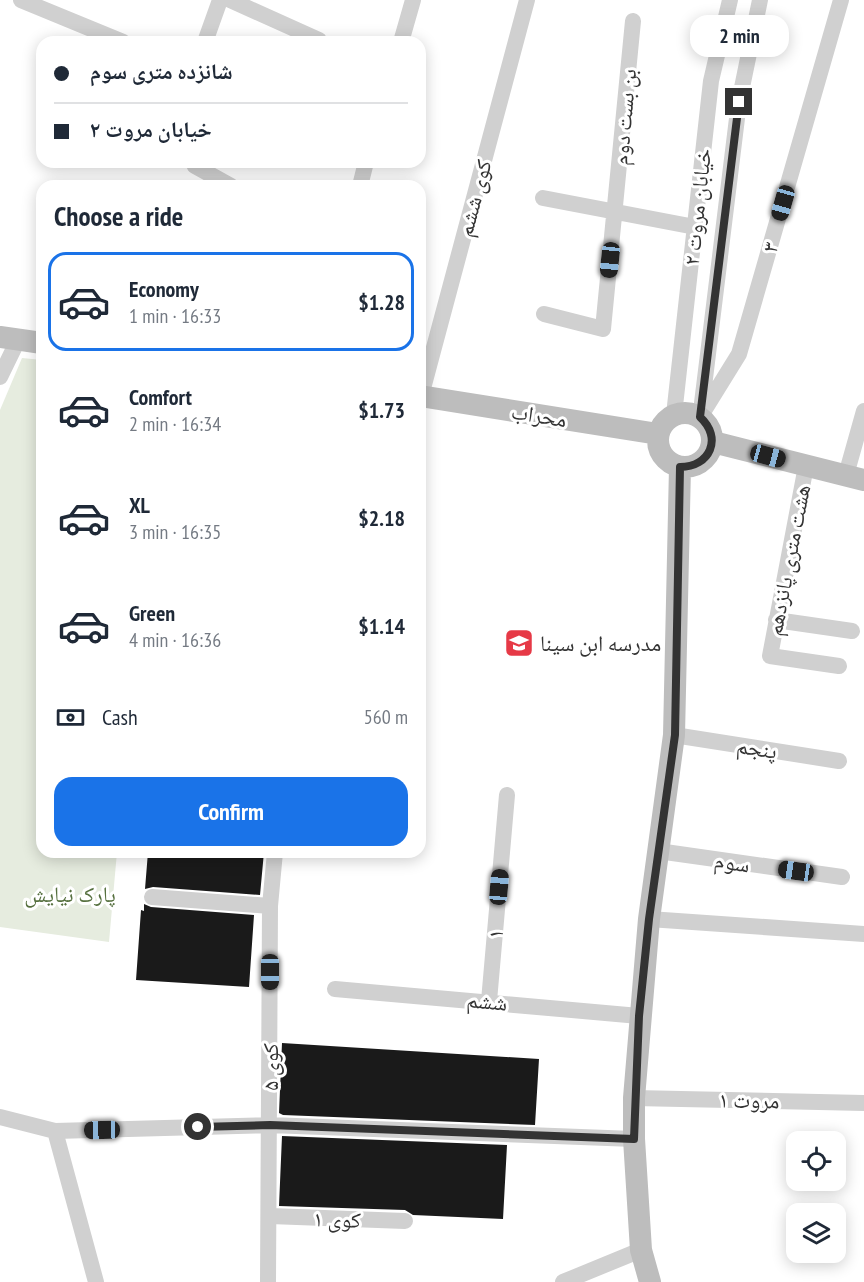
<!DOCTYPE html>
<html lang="en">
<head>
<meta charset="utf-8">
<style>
  body { margin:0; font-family:"PT Sans Narrow","Noto Naskh Arabic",sans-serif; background:#f6f6f7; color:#1f2937; height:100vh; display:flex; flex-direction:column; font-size:22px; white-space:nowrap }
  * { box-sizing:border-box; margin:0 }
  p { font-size:20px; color:#747a83 }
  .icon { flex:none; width:33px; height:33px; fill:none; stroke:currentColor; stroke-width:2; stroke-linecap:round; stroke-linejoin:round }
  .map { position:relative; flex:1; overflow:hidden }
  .sheet { position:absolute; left:36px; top:180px; width:390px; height:678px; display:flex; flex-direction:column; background:#fff; border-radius:18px; box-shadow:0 3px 15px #0003 }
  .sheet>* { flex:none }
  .hud { position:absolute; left:36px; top:36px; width:390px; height:132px; border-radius:18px; box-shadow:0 3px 15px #0003; display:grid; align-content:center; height:132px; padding:0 18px; background:#fff }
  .controls { position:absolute; left:786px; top:1131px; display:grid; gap:12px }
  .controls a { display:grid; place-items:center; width:60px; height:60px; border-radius:12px; background:#fff; box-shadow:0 3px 15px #0003; font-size:30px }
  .end { position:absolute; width:27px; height:27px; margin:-14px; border:8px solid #333; background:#fff; box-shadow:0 0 0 3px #fff }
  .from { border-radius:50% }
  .bubble { position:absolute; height:42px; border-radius:18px; background:#fff; box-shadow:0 3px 15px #0003; font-size:20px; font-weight:800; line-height:42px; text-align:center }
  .car { position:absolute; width:18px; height:36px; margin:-18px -9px; border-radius:8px; box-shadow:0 0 4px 2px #0007; background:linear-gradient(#222 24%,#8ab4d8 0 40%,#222 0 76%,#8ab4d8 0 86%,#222 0) }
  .hud b { display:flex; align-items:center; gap:21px; height:57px; font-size:22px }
  .hud b+b { border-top:2px solid #e0e1e3 }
  .hud i { width:15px; height:15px; background:#1f2937 }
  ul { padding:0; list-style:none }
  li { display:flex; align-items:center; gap:18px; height:99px; margin:0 12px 9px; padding:0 6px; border:3px solid transparent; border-radius:18px }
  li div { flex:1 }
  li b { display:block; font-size:22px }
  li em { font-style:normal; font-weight:800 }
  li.selected { border-color:#1a73e8 }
  li>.icon { width:54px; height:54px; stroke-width:1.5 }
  h2 { padding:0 18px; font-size:27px; line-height:72px }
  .pay { display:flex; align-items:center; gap:15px; height:66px; padding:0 18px; font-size:22px }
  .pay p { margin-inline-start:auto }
  .action { display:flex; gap:12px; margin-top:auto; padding:12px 18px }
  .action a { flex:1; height:69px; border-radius:18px; background:#1a73e8; color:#fff; font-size:24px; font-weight:800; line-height:69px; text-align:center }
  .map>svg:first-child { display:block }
  .green { fill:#e6ecdf }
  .building { fill:#1a1a1a }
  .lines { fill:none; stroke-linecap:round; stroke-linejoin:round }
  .street { stroke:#d0d0d0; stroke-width:16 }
  .secondary { stroke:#bdbdbd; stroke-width:22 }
  .route { stroke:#333; stroke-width:8 }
  .labels { text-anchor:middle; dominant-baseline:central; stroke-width:6; stroke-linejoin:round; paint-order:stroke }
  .street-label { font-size:22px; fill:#333; stroke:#fff }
  .poi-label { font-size:22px; fill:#333; stroke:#fff; text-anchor:start }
  .park-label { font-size:22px; fill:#56703f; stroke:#fff }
</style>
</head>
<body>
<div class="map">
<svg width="864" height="1282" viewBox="0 0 864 1282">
  <rect width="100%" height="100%" fill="#fff"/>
  <!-- green -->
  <path class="green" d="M 22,358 L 42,360 L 42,852 L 117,852 L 109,942 L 0,927 L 0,410 Z"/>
  <!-- building -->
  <path class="building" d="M 148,852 L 264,852 L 260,895 L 153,887 L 145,889 Z
    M 144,904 L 151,907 L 254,915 L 249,987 L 136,980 L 141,910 L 144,911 Z
    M 282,1043 L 539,1059 L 535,1125 L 283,1115 L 279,1113 Z
    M 282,1136 L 507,1145 L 503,1219 L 413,1215 L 405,1210 L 279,1206 Z"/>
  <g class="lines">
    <!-- street -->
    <path class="street" d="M 21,0 L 123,42
      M 230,0 L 319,40
      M 205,42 L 220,0
      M 401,42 L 413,0
      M 196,162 L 195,166 L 231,186
      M 360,186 L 366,162
      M 543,198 L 695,227
      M 544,314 L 603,329 L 633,21
      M 0,377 L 18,340
      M 421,396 L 527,0
      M 701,411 L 739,102 L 760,0
      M 674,415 L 711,81 L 730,0
      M 700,417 L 739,354 L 841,0
      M 806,466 L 770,656 L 839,666
      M 846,475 L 864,411
      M 776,620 L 852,631
      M 674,735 L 839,761
      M 658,851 L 842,877
      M 152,897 L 270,906
      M 649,919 L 864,934
      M 335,989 L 639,1016
      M 489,1001 L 507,795
      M 634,1098 L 864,1103
      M 0,1117 L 55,1131 L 270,1125 L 634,1139
      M 55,1131 L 96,1282
      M 270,1216 L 405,1221
      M 268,1282 L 270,906 L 275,852
      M 563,1282 L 641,1250"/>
    <!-- secondary -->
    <path class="secondary" d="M 0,337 L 42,343
      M 420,396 L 658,434
      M658 440a27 27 0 1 1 54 0a27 27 0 1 1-54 0Z
      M 713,442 L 864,480
      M 650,1282 L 641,1250 L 634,1139 L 634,1098 L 649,919 L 674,735 L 680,467"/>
  </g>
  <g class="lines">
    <!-- route -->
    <path class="route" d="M 198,1127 L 270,1125 L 634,1139 L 639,1016 L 649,919 L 675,735 L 680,467 C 710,467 723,438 700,417 L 739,102"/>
  </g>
  <!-- icons -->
  <defs>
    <g id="school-square" transform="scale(1.5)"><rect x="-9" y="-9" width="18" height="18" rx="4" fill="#e63946" stroke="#fff"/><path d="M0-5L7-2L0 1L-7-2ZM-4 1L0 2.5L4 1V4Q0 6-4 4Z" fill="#fff"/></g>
  </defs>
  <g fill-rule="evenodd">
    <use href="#school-square" x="519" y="643"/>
  </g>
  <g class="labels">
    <!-- street labels -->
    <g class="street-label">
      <text transform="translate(624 117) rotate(-85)">بن بست دوم</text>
      <text transform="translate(474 198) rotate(-75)">کوی ششم</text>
      <text transform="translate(697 207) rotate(-84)">خیابان مروت ۲</text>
      <text transform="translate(770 247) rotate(-74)">۳</text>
      <text transform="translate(539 415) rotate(9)">محراب</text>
      <text transform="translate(788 560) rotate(-79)">هشت متری پانزدهم</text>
      <text transform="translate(757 748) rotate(9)">پنجم</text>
      <text transform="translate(732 862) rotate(8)">سوم</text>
      <text transform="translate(495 934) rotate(-85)">۱</text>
      <text transform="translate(487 1001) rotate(5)">ششم</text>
      <text transform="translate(270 1067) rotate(-90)">کوی ۵</text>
      <text transform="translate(749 1100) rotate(1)">مروت ۱</text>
      <text transform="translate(337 1219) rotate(2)">کوی ۱</text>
    </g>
    <!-- poi labels -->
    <g class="poi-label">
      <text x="540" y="643">مدرسه ابن سینا</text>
    </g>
    <!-- park labels -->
    <g class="park-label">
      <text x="70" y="894">پارک نیایش</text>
    </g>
  </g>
</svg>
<div class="controls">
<a><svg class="icon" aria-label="locate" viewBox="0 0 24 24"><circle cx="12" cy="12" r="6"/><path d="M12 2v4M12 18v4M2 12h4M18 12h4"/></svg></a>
<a><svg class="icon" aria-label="layers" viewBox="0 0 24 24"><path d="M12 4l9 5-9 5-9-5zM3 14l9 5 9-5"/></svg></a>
</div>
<i class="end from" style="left:198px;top:1127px"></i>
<i class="end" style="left:739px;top:102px"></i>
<div class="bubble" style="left:690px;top:15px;width:99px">2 min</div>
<i class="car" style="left:783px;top:203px;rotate:196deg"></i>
<i class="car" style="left:610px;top:260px;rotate:186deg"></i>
<i class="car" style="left:768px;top:456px;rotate:105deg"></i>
<i class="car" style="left:796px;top:871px;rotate:278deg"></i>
<i class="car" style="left:499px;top:887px;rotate:5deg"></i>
<i class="car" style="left:270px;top:972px;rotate:180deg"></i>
<i class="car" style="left:102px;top:1130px;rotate:269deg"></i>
<div class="hud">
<b><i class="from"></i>شانزده متری سوم</b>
<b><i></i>خیابان مروت ۲</b>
</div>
<section class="sheet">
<h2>Choose a ride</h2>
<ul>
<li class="selected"><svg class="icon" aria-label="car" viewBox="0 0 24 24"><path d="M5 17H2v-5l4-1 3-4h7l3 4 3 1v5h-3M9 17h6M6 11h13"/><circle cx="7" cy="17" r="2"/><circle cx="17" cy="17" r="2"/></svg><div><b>Economy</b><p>1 min · 16:33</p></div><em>$1.28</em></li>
<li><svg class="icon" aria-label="car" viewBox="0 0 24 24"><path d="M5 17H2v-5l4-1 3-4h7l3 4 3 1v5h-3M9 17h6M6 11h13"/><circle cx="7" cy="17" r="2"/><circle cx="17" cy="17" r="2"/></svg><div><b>Comfort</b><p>2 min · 16:34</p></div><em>$1.73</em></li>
<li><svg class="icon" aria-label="car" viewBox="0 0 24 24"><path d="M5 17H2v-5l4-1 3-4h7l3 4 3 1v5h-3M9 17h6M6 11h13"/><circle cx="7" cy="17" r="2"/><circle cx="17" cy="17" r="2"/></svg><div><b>XL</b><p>3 min · 16:35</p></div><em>$2.18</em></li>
<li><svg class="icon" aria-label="car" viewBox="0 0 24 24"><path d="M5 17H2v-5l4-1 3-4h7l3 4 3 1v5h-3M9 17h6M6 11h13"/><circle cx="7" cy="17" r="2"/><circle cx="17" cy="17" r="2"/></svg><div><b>Green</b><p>4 min · 16:36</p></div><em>$1.14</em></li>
</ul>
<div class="pay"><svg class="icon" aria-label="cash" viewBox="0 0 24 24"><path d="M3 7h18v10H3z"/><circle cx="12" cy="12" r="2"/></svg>Cash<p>560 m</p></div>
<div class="action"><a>Confirm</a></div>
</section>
</div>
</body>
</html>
